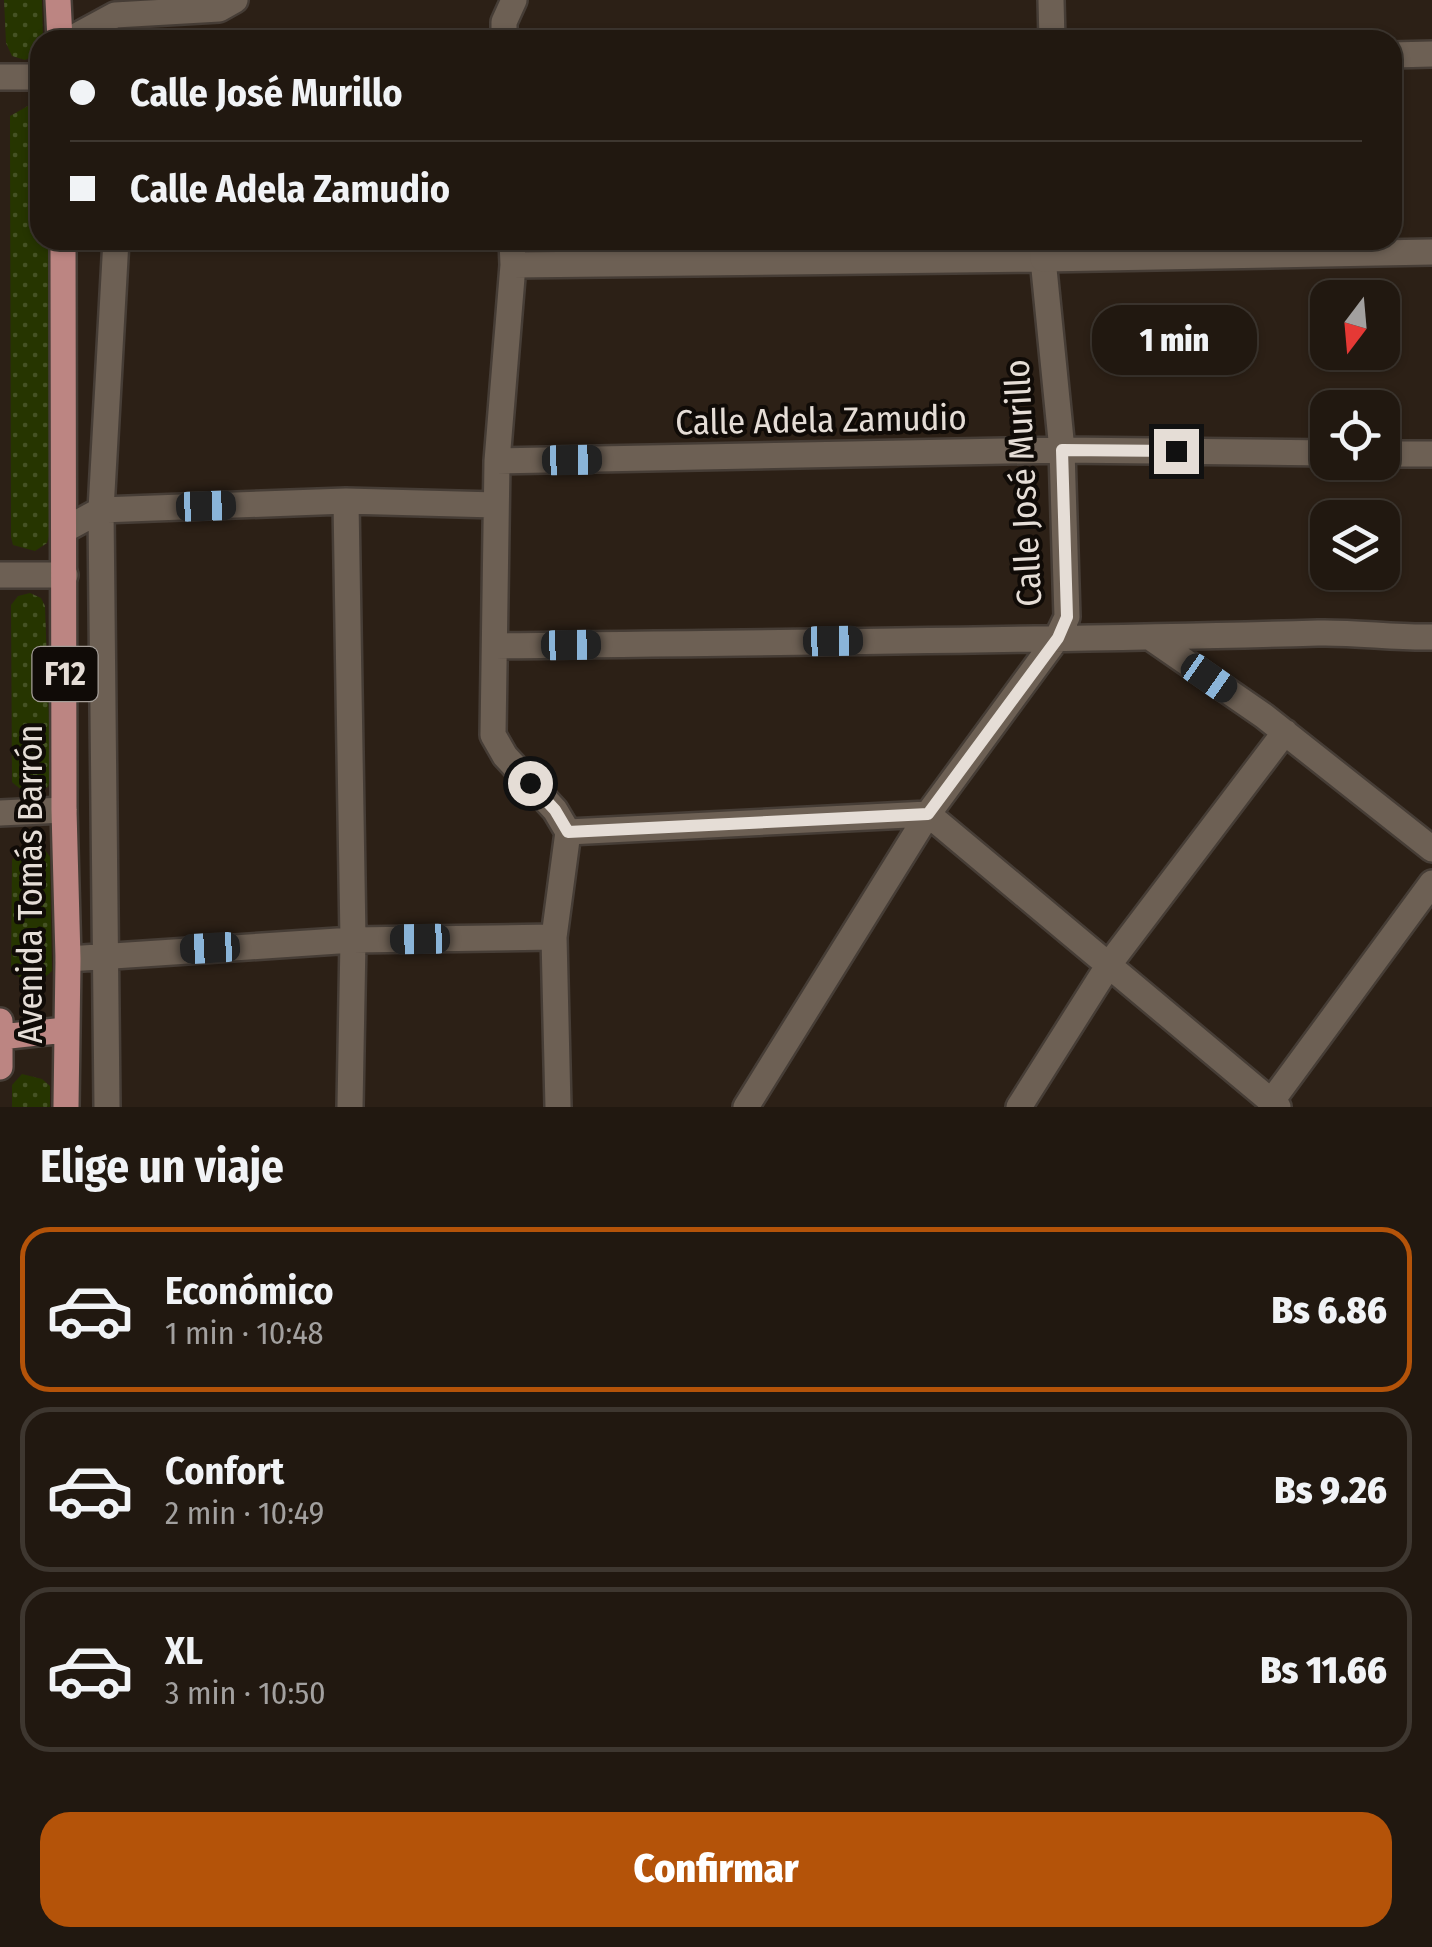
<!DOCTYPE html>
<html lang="es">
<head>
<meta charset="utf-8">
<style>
  body { margin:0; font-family:"Fira Sans Condensed",sans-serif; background:#2d251e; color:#f1f3f6; height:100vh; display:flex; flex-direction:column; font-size:38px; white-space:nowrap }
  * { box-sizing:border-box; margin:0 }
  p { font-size:32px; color:#a2a09f }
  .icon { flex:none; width:55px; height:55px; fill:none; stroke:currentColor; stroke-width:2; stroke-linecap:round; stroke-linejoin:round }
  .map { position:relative; height:1107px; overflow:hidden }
  .side { display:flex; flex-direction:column; background:#211810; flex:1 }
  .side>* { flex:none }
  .guide { position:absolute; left:30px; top:30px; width:1372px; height:220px; border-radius:30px; box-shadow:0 2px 8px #0004,0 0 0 2px #3e3730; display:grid; align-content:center; height:220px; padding:0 40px; background:#211810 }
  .needle { width:65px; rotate:196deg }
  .tools { position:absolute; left:1310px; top:280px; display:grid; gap:20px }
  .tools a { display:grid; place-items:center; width:90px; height:90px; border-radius:20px; background:#211810; box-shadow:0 2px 8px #0004,0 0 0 2px #3e3730; font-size:50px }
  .end { position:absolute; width:45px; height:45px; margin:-22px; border:12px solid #e5ddd6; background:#111; box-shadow:0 0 0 5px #111 }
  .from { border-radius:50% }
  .bubble { position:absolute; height:70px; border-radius:30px; background:#211810; box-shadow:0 2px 8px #0004,0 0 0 2px #3e3730; font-size:32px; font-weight:800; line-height:70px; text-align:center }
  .car { position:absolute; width:30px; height:60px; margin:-30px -15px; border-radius:12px; box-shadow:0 0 8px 2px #0007; background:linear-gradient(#222 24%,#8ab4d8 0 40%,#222 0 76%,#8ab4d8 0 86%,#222 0) }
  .guide b { display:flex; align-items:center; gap:35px; height:95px; font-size:38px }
  .guide b+b { border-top:2px solid #3e3730 }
  .guide i { width:25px; height:25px; background:#f1f3f6 }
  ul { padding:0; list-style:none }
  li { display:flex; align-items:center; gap:30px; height:165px; margin:0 20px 15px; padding:0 20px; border:5px solid #3e3730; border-radius:30px }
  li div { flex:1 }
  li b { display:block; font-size:38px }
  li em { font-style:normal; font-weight:800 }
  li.active { border-color:#b45309 }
  li>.icon { width:90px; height:90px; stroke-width:1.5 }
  h2 { padding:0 40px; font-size:45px; line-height:120px }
  .action { display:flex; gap:20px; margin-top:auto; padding:20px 40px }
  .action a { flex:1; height:115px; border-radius:30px; background:#b45309; color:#fff; font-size:40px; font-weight:800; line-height:115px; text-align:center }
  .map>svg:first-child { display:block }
  .park { fill:url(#park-dots) }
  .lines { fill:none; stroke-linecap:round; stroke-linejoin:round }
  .minor-casing { stroke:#463d36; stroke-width:30 }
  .tertiary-casing { stroke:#463d36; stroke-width:30 }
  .primary-casing { stroke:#463d36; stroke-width:30 }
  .minor { stroke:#6d6054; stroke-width:25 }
  .tertiary { stroke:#6d6054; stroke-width:25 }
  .primary { stroke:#bc8582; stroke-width:25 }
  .route { stroke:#e5ddd6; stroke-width:12 }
  .labels { text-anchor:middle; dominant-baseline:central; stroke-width:8; stroke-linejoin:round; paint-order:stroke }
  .shield { fill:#100b07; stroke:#a59e98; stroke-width:2.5 }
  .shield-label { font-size:32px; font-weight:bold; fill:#e5ddd6 }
  .street-label { font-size:35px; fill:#e5ddd6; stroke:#100b07 }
</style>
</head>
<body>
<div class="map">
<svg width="1432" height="1107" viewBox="0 0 1432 1107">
  <defs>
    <pattern id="park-dots" width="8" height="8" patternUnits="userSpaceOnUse" patternTransform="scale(2.5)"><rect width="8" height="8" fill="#263500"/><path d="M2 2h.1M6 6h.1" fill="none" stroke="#455224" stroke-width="1.8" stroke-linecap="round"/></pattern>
  </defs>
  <rect width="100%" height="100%" fill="#2c2016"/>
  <!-- park -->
  <path class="park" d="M 4,0 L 42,0 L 43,40 L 40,40 C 40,52 36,55 25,60 L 12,56 L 6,43 Z
    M 35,102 L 40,107 L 40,240 L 49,240 L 50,533 L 47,543 L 35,551 L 13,545 L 11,537 L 10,116 Z
    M 30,593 L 41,598 L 45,606 L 51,778 L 48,787 C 33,795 25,794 12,782 L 11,605 L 18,596 Z
    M 32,845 L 43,847 L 50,857 L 52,971 L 42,980 L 27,982 L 11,972 L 12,860 L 22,848 Z
    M 22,1074 L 42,1079 L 50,1086 L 50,1107 L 12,1107 L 12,1085 Z"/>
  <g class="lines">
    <!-- minor casing -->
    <g class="minor-casing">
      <path id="minor" d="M 69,40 L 115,15 L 219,9 L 235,0
        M 504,40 L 504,22 L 514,0
        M 1392,55 L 1432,54
        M 0,77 L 40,77
        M 512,240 L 513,265 L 497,461 L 493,735 L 505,756 L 555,810 L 568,832 L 554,937 L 558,1107
        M 513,265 L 1043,259 L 1062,450 L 1067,617 L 1057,638 L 928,814 L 746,1107
        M 1382,454 L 1432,454
        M 497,461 L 1062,450 L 1328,453
        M 346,501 L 353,940 L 350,1107
        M 66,529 L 101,510 L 346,501 L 496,505
        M 1154,640 L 1264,716 L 1432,849
        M 496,646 C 770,642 1044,641 1318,633 C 1356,632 1394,638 1432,637
        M 0,813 L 64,810
        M 568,832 L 928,814 L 1278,1107
        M 68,959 L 353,940 L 554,937
        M 1271,1102 L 1432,883
        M 107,1107 L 101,510 L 116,240
        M 1019,1107 L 1110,963 L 1285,732"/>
    </g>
    <!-- tertiary casing -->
    <g class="tertiary-casing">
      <path id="tertiary" d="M 1051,0 L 1052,40
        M 1044,240 L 1043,259 L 1432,252
        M 0,575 L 65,575"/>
    </g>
    <!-- primary casing -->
    <g class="primary-casing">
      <path id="primary" d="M 58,0 L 60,40
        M 63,240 L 64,810 L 68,959 L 66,1107
        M 0,1021 L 0,1067
        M 0,1037 L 65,1030"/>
    </g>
    <!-- minor -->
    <use href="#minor" class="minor"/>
    <!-- tertiary -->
    <use href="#tertiary" class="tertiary"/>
    <!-- primary -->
    <use href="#primary" class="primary"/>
  </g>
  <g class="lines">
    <!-- route -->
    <path class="route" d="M 530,783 L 555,810 L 568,832 L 928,814 L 1058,638 L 1067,617 L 1062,450 L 1176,451"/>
  </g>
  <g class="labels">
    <!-- shield labels -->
    <rect class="shield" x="32.5" y="647" width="65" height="54" rx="8"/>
    <g class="shield-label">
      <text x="65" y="674">F12</text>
    </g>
    <!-- street labels -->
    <g class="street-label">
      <text transform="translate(821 420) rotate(-1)">Calle Adela Zamudio</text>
      <text transform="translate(1023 483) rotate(-93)">Calle José Murillo</text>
      <text transform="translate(30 884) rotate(-90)">Avenida Tomás Barrón</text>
    </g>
  </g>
</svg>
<div class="tools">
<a><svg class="needle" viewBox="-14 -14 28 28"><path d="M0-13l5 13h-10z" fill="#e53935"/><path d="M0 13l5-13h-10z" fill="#a2a09f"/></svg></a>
<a><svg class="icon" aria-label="locate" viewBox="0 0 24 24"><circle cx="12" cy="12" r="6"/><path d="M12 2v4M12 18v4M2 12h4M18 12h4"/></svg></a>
<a><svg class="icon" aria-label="layers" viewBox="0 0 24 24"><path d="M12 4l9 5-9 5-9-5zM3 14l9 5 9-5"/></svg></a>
</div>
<i class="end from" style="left:530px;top:783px"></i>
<i class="end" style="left:1176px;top:451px"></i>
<div class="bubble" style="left:1092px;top:305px;width:165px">1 min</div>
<i class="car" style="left:572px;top:460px;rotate:89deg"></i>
<i class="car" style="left:206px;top:506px;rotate:88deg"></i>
<i class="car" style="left:833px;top:641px;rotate:89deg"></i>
<i class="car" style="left:571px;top:645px;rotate:89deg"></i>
<i class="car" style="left:1209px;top:678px;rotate:125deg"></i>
<i class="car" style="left:420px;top:939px;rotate:269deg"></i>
<i class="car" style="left:210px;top:948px;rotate:267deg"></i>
<div class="guide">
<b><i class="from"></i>Calle José Murillo</b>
<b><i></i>Calle Adela Zamudio</b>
</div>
</div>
<section class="side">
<h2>Elige un viaje</h2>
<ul>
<li class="active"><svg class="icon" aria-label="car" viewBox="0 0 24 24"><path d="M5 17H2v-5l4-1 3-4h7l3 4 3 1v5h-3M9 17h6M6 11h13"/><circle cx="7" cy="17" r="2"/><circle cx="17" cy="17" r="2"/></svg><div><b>Económico</b><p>1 min · 10:48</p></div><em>Bs 6.86</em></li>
<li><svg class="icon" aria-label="car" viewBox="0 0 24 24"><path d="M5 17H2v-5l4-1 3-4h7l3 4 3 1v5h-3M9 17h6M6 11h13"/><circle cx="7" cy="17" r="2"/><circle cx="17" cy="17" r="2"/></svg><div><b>Confort</b><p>2 min · 10:49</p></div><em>Bs 9.26</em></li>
<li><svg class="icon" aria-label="car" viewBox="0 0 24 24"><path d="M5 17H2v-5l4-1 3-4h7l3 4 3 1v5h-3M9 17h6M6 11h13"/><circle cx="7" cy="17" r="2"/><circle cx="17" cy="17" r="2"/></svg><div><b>XL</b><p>3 min · 10:50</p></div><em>Bs 11.66</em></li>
</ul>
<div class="action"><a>Confirmar</a></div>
</section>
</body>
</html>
